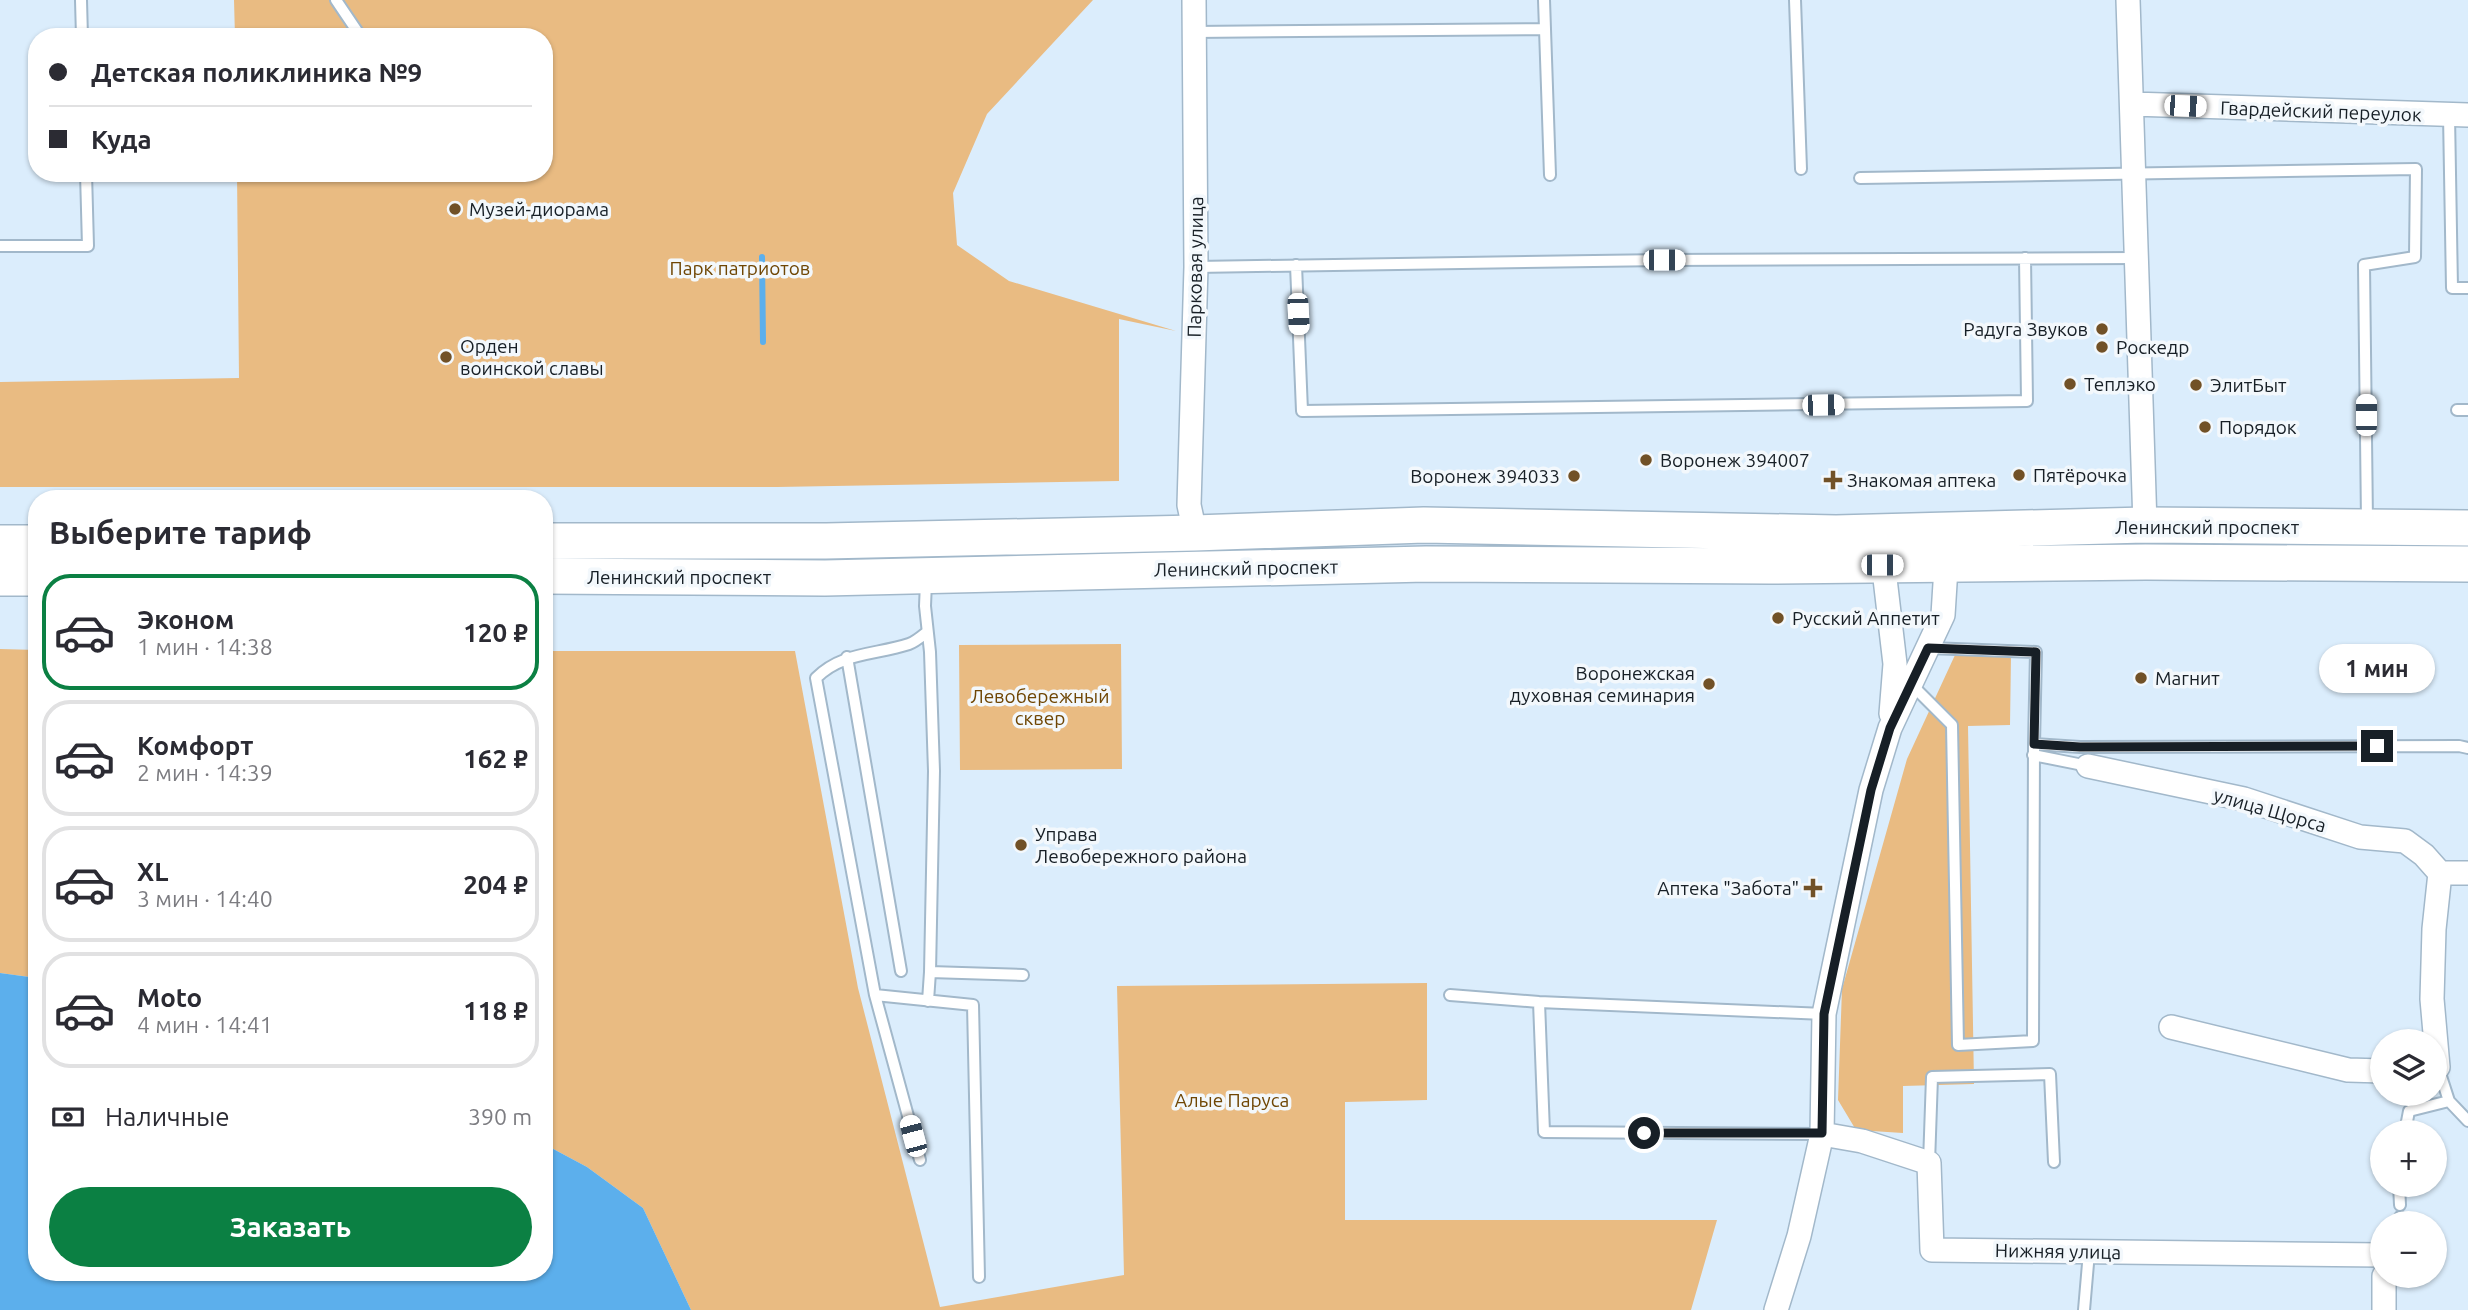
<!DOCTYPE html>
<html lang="ru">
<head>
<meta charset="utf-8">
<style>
  body { margin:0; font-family:Ubuntu,sans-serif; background:#f2f2f3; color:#2b2b33; height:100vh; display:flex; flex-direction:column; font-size:26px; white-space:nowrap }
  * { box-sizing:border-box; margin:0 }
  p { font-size:23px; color:#7c7c81 }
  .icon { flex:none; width:38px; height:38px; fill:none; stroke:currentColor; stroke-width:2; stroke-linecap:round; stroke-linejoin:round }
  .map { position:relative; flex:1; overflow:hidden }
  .panel { position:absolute; left:28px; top:490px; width:525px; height:791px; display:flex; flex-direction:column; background:#fff; border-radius:28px; box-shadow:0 2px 5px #0004 }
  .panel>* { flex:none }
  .guide { position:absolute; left:28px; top:28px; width:525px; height:154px; border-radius:28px; box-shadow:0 2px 5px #0004; display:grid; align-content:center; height:154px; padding:0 21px; background:#fff }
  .tools { position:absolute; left:2370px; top:1029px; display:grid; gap:14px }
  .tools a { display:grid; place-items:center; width:77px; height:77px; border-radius:50%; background:#fff; box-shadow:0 2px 5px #0004; font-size:35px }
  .end { position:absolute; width:32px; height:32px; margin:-16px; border:9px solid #171f26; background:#fff; box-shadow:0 0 0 4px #fff }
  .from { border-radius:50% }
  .bubble { position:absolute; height:49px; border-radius:24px; background:#fff; box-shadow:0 2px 5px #0004; font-size:23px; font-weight:600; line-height:49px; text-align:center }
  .car { position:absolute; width:21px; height:42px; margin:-21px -10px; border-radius:9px; box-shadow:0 0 5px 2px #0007; background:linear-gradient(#fff 24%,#345 0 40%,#fff 0 76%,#345 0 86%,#fff 0) }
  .guide b { display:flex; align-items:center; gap:24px; height:66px; font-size:26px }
  .guide b+b { border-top:2px solid #e1e1e2 }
  .guide i { width:18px; height:18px; background:#2b2b33 }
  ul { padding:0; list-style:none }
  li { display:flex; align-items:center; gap:21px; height:116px; margin:0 14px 10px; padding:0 7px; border:4px solid #e1e1e2; border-radius:28px }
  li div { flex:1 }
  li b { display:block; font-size:26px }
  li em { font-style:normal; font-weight:600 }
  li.selected { border-color:#0b8043 }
  li>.icon { width:63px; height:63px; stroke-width:1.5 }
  h2 { padding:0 21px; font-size:32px; line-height:84px }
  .pay { display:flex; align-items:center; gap:18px; height:77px; padding:0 21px; font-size:26px }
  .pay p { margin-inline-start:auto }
  .primary-button { display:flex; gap:14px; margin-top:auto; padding:14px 21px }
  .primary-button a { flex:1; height:80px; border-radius:42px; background:#0b8043; color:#fff; font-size:28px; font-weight:600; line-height:80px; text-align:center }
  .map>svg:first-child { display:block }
  .green { fill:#e9bb82 }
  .water { fill:#5cafec }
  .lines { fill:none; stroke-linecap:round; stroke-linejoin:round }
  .stream { stroke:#5cafec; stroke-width:6 }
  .lane-casing { stroke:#a2b8ca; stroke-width:14 }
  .street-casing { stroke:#a2b8ca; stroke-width:26 }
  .primary-casing { stroke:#a2b8ca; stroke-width:38 }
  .lane { stroke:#fff; stroke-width:10 }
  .street { stroke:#fff; stroke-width:23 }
  .primary { stroke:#fff; stroke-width:35 }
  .route { stroke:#171f26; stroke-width:9 }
  .poi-dot { fill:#715127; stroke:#f3f8fc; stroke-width:2.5 }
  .labels { text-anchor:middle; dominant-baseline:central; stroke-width:7; stroke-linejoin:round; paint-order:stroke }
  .street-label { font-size:19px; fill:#171f26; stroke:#f3f8fc }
  .poi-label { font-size:19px; fill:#171f26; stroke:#f3f8fc; text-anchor:start }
  .park-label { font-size:19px; fill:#6f4604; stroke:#f3f8fc }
</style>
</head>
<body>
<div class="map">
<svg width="2468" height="1310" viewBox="0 0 2468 1310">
  <rect width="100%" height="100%" fill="#dbedfc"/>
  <!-- green -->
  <path class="green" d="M 234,0 L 1093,0 L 987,114 L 953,193 L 957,245 L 1009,281 L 1176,331 L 1119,319 L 1119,481 L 777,487 L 0,487 L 0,382 L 239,378 L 237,173 L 544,173 L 544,37 L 235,37 Z
    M 1121,644 L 1122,769 L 960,770 L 959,645 Z
    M 0,649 L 37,650 L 37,978 L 0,973 Z
    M 544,651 L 795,651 L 858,988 L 940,1307 L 1124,1275 L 1117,986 L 1427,983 L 1427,1100 L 1345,1102 L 1345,1220 L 1717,1220 L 1691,1310 L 691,1310 L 643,1208 L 587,1167 L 544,1144 Z
    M 1955,655 L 2011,655 L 2010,725 L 1968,726 L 1974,1084 L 1903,1086 L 1903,1133 L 1856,1130 L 1838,1100 L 1842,989 L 1907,759 Z"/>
  <!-- water -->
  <path class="water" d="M 0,973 L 37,978 L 37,1272 L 544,1272 L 544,1144 L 587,1167 L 643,1208 L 691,1310 L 0,1310 Z"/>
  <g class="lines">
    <!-- stream -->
    <path class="stream" d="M 762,257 L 763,342"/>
    <!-- lane casing -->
    <g class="lane-casing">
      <path id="lane" d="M 81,0 L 82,37
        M 336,0 L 361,37
        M 1544,0 L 1550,175
        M 1795,0 L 1801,169
        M 1194,32 L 1545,29
        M 2449,115 L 2452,288 L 2468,288
        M 1860,178 L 2416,169 L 2415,257 L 2364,265 L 2367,522
        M 0,246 L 88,246 L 86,173
        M 1296,265 L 1302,411 L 2027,401 L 2025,258
        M 1196,267 L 1664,260 L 2137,258
        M 2457,410 L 2468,410
        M 926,582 L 925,606 L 930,652 L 934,771 L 930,972 L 1023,975
        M 1929,648 L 2036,652 L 2034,744
        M 847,657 L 901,971
        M 1911,684 L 1952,725 L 1958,1045 L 2033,1041 L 2034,744 L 2080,747 L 2459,746 L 2468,748
        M 2033,755 L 2088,766
        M 875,995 L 973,1005 L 979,1277
        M 1450,995 L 1539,1002 L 1824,1014
        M 928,1001 L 930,972
        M 1539,1002 L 1544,1132 L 1822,1134
        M 2438,1067 L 2449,1101
        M 2405,1132 L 2409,1111 L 2449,1101 L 2468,1121
        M 920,1160 L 875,995 L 816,678 C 842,652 875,655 909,644 C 915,642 922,636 927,632
        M 1929,1163 L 1932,1077 L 2050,1074 L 2054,1162
        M 2399,1185 L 2400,1205
        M 2397,1223 L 2400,1217
        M 2084,1310 L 2089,1252"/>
    </g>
    <!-- street casing -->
    <g class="street-casing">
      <path id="street" d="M 1194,0 L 1196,267 L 1189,505 L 1195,533
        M 2128,0 L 2145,525
        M 2132,104 L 2468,115
        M 1882,553 L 1895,664 L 1891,714
        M 2088,766 L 2244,799 L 2360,837 L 2405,841 L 2424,855 L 2440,873
        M 2440,873 L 2468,873
        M 2171,1027 L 2348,1070 L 2382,1071
        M 2434,1067 L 2438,1067 L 2432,999 L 2434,929 L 2440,873
        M 1822,1134 L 1862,1141 L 1929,1163 L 1932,1250 L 2382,1255
        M 2384,1276 L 2384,1310
        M 1776,1310 L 1799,1236 L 1822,1134 L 1824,1014 L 1871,790 L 1890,728 L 1943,615 L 1947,552"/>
    </g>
    <!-- primary casing -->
    <g class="primary-casing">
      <path id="primary" d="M 544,541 L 826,541 L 1195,533 L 1424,525 L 1836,533 L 2145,525 L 2468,528
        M 0,543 L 37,543
        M 544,576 L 825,578 L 1426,564 L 1769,566 L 2146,562 L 2468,564
        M 0,578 L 37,578"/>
    </g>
    <!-- lane -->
    <use href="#lane" class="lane"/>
    <!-- street -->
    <use href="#street" class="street"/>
    <!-- primary -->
    <use href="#primary" class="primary"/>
  </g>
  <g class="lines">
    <!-- route -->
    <path class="route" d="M 1644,1133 L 1822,1133 L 1824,1014 L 1871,790 L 1890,728 L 1928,648 L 2036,652 L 2034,744 L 2080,747 L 2377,746"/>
  </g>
  <!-- markers -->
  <g class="poi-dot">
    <circle cx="455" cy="209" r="7"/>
    <circle cx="2102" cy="329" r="7"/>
    <circle cx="2102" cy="347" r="7"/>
    <circle cx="446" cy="357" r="7"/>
    <circle cx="2070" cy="384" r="7"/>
    <circle cx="2196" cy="385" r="7"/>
    <circle cx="2205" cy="427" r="7"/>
    <circle cx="1646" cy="460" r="7"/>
    <circle cx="2019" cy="475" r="7"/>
    <circle cx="1574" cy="476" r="7"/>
    <path d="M1829.5 469.5h7v7h7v7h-7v7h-7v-7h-7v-7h7z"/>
    <circle cx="1778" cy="618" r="7"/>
    <circle cx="2141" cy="678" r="7"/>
    <circle cx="1709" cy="684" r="7"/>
    <circle cx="1021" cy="845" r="7"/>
    <path d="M1809.5 877.5h7v7h7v7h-7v7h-7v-7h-7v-7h7z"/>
  </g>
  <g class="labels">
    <!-- street labels -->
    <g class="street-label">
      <text transform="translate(2321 111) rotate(2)">Гвардейский переулок</text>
      <text transform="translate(1195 267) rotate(-89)">Парковая улица</text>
      <text x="2207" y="527">Ленинский проспект</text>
      <text transform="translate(1246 568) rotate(-1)">Ленинский проспект</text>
      <text x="679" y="577">Ленинский проспект</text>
      <text transform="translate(2270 810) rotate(16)">улица Щорса</text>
      <text transform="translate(2058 1251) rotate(1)">Нижняя улица</text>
    </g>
    <!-- poi labels -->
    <g class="poi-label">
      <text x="469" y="209">Музей-диорама</text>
      <text x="2088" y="329" text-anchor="end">Радуга Звуков</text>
      <text x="460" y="346">Орден<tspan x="460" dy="22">воинской славы</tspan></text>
      <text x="2116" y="347">Роскедр</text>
      <text x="2084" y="384">Теплэко</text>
      <text x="2210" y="385">ЭлитБыт</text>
      <text x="2219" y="427">Порядок</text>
      <text x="1660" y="460">Воронеж 394007</text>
      <text x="2033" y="475">Пятёрочка</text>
      <text x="1560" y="476" text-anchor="end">Воронеж 394033</text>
      <text x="1847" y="480">Знакомая аптека</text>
      <text x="1792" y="618">Русский Аппетит</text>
      <text x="1695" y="673" text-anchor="end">Воронежская<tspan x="1695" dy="22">духовная семинария</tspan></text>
      <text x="2155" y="678">Магнит</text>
      <text x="1035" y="834">Управа<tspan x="1035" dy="22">Левобережного района</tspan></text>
      <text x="1799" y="888" text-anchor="end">Аптека "Забота"</text>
    </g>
    <!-- park labels -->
    <g class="park-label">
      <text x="740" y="268">Парк патриотов</text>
      <text x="1040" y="696">Левобережный<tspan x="1040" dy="22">сквер</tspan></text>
      <text x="1232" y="1100">Алые Паруса</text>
    </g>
  </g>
</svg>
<div class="tools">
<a><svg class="icon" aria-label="layers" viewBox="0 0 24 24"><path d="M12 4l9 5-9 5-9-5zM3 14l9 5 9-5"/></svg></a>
<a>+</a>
<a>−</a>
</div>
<i class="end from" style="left:1644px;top:1133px"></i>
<i class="end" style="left:2377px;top:746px"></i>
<div class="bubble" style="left:2319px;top:644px;width:116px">1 мин</div>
<i class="car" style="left:2185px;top:106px;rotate:92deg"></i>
<i class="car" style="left:1664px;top:260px;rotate:90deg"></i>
<i class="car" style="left:1298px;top:314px;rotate:177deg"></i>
<i class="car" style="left:1823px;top:405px;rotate:89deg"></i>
<i class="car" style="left:2366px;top:415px;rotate:0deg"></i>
<i class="car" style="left:1882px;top:565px;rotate:90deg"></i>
<i class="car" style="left:913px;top:1136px;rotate:345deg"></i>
<div class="guide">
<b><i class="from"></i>Детская поликлиника №9</b>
<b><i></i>Куда</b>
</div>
<section class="panel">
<h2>Выберите тариф</h2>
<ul>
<li class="selected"><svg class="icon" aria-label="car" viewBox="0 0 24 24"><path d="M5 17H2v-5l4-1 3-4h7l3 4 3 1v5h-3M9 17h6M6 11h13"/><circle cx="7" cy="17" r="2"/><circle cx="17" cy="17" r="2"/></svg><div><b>Эконом</b><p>1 мин · 14:38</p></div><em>120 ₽</em></li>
<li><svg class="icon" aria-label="car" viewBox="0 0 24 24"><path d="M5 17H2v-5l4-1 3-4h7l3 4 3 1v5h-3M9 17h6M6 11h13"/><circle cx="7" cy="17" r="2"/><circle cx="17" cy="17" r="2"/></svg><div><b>Комфорт</b><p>2 мин · 14:39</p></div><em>162 ₽</em></li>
<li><svg class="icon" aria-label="car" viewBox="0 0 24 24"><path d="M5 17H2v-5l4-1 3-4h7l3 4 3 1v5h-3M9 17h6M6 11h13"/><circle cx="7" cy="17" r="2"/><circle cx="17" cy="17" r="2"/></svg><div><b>XL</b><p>3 мин · 14:40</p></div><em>204 ₽</em></li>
<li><svg class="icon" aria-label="car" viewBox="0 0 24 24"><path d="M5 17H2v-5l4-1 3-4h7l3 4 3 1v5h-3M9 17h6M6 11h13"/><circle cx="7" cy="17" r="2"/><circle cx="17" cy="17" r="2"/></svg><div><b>Moto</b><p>4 мин · 14:41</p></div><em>118 ₽</em></li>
</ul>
<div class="pay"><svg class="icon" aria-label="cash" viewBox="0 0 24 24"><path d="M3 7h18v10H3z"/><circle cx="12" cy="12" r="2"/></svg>Наличные<p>390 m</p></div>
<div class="primary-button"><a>Заказать</a></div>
</section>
</div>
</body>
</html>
